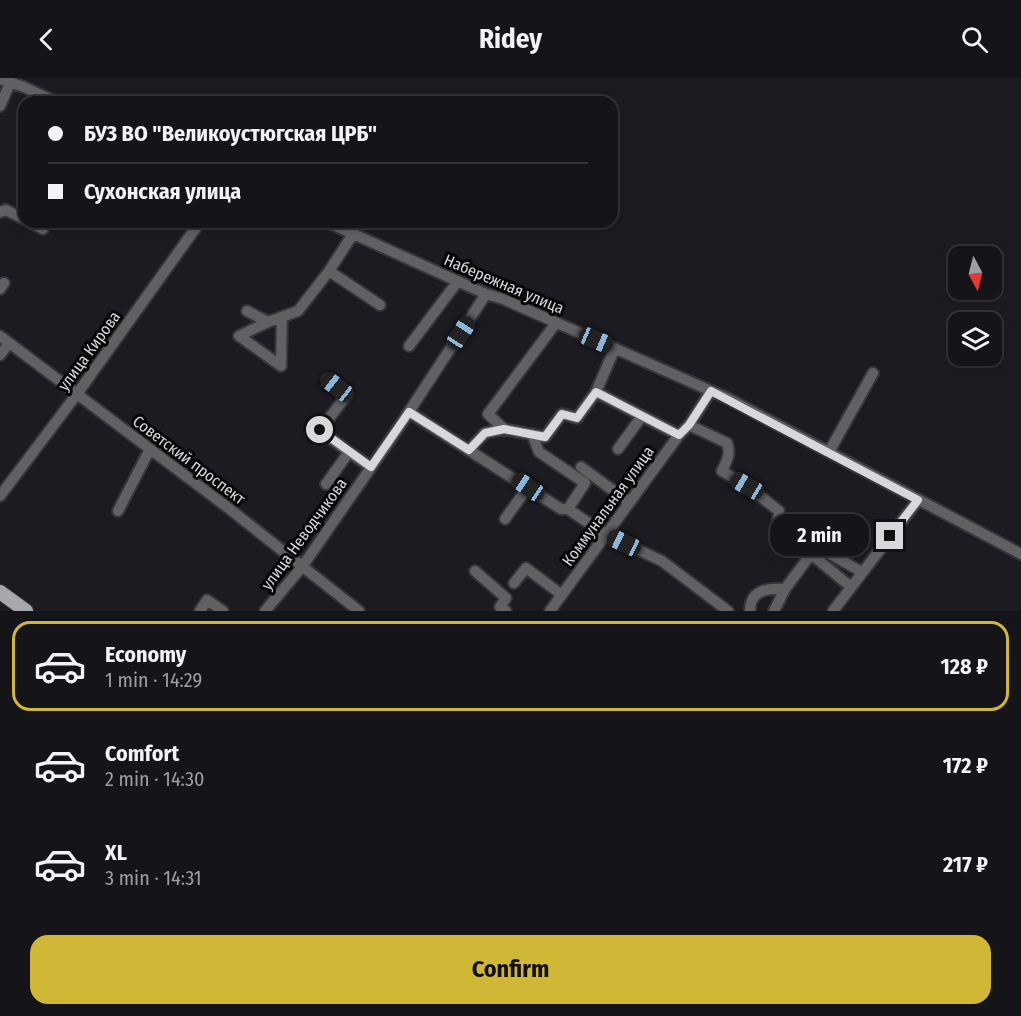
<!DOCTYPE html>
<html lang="en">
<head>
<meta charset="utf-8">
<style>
  body { margin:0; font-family:"Fira Sans Condensed",sans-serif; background:#1d1d22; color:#f1f3f6; height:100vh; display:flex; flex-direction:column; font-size:22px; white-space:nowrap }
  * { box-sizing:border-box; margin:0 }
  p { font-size:20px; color:#9d9ea2 }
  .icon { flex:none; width:33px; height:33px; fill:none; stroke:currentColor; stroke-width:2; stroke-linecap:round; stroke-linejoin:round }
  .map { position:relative; height:533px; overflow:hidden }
  .side { display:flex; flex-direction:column; background:#141419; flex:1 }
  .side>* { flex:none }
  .banner { position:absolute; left:18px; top:18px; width:600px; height:132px; border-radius:18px; box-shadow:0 3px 9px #0003,0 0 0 2px #333338; display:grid; align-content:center; height:132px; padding:0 30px; background:#141419 }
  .needle { width:39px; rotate:173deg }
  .buttons { position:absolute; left:948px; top:168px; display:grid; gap:12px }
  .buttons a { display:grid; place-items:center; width:54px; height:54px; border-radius:12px; background:#141419; box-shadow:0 3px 9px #0003,0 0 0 2px #333338; font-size:30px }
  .end { position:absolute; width:27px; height:27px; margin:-14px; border:8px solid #d8d8dc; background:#111; box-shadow:0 0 0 3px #111 }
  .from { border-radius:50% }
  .bubble { position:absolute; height:42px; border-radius:18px; background:#141419; box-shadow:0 3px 9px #0003,0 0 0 2px #333338; font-size:20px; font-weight:700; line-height:42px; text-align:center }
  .car { position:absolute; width:18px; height:36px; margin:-18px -9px; border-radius:8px; box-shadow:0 0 4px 2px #0007; background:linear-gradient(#222 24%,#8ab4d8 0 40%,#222 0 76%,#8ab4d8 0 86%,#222 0) }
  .banner b { display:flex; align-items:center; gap:21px; height:57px; font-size:22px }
  .banner b+b { border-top:2px solid #333338 }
  .banner i { width:15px; height:15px; background:#f1f3f6 }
  ul { padding:10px 0 0; list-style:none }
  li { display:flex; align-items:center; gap:18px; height:90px; margin:0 12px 9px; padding:0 18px; border:3px solid transparent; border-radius:18px }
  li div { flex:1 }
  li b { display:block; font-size:22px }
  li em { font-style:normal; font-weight:700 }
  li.on { border-color:#d0b736 }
  li>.icon { width:54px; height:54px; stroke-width:1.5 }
  .action { display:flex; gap:12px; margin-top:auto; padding:12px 30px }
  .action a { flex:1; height:69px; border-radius:18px; background:#d0b736; color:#111; font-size:24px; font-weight:700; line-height:69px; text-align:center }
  header { display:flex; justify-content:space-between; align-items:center; height:78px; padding:0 30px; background:#141419; font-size:27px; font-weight:700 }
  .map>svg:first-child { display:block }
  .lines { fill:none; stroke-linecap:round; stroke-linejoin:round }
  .minor-casing { stroke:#35353b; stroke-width:14 }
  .major-casing { stroke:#35353b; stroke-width:16 }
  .minor { stroke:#616164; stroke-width:10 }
  .major { stroke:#a7a7ae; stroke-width:14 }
  .route { stroke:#d8d8dc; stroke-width:8 }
  .labels { text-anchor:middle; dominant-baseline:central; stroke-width:6; stroke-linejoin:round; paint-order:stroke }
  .street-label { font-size:16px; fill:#d8d8dc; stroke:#060608 }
</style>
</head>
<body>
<header><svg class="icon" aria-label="back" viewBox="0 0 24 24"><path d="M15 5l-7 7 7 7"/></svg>Ridey<svg class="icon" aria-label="search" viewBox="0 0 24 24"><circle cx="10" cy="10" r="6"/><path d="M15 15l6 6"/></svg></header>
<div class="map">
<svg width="1021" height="533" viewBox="0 0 1021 533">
  <rect width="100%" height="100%" fill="#1b1b21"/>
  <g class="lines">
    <!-- minor casing -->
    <g class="minor-casing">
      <path id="minor" d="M 0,1 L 24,9 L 56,24
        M 0,28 L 10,5
        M 0,134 L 6,132 L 24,141
        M 30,144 L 43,151
        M 327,144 L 486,216 L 503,221 L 727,320 L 1021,476
        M 329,193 L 380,227
        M 0,211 L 4,205
        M 247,233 L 268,244 L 298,233 L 329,193 L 353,156
        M 268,244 L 239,258 L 281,288 L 282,239
        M 0,258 L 227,429 L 359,533
        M 409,268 L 458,203
        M 615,270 L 596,314 L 679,357
        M 0,277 L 9,265
        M 409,334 L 561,431 L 568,431
        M 689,347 L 727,365 C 731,376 727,383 722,393 L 747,408 L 779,433 L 777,452 L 811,476
        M 504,351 L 488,336 L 556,245
        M 532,356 L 539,374 L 585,405 L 568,431 L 605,456 L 662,483 L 728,533
        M 618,371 L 642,338
        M 469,372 L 485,355 L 504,351 L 545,359 L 562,336 L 577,340 L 596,314
        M 349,374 L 371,389
        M 829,374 L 873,295
        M 581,389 L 629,424
        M 326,406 L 349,374 L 320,352 L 347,317 L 327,301
        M 0,418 L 77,316 L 200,144
        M 118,433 L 150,371
        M 505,441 L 528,409
        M 806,448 L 800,459 L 862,494
        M 475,493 L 506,520 L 500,529 L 506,533
        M 514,505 L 526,490 L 562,517
        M 200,533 L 207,522 L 223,533
        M 265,533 L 302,489 L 399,349 L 486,216
        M 550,533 L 679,357 L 689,347 L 711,313
        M 750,533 C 750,512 767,510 785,511
        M 774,533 L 785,511 L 811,476 L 851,509
        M 833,533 L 918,422"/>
    </g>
    <!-- major casing -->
    <g class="major-casing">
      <path id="major" d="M 0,514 L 26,533"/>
    </g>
    <!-- minor -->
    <use href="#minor" class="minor"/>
    <!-- major -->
    <use href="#major" class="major"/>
  </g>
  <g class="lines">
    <!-- route -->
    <path class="route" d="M 320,352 L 371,389 L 409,334 L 469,372 L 485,355 L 504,351 L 545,359 L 562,336 L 577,340 L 596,314 L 679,357 L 689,347 L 711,313 L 918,422 L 890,458"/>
  </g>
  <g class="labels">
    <!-- street labels -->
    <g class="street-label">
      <text transform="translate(504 206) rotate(23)">Набережная улица</text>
      <text transform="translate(89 273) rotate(-54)">улица Кирова</text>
      <text transform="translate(189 382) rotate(37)">Советский проспект</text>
      <text transform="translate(608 428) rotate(-54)">Коммунальная улица</text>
      <text transform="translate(304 456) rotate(-54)">улица Неводчикова</text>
    </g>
  </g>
</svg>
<div class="buttons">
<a><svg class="needle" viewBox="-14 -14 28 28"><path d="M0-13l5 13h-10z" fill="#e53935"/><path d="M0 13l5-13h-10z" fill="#9d9ea2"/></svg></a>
<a><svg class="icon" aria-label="layers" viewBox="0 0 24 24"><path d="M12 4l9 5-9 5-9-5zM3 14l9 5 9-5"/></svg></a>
</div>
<i class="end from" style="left:320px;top:352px"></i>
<i class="end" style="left:890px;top:458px"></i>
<div class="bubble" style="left:770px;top:436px;width:99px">2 min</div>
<i class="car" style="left:461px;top:255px;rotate:33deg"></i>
<i class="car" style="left:596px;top:262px;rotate:113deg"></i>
<i class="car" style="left:337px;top:309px;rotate:308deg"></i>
<i class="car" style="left:747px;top:408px;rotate:300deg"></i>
<i class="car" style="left:528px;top:409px;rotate:304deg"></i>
<i class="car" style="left:624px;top:465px;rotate:295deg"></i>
<div class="banner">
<b><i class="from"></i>БУЗ ВО &quot;Великоустюгская ЦРБ&quot;</b>
<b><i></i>Сухонская улица</b>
</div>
</div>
<section class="side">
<ul>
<li class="on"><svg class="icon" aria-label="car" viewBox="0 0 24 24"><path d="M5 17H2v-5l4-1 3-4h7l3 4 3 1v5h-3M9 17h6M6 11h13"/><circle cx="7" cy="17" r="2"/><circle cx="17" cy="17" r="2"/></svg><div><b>Economy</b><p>1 min · 14:29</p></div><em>128 ₽</em></li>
<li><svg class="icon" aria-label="car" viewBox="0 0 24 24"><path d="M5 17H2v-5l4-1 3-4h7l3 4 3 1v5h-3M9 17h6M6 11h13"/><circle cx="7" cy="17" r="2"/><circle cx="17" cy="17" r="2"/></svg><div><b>Comfort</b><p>2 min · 14:30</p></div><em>172 ₽</em></li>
<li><svg class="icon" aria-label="car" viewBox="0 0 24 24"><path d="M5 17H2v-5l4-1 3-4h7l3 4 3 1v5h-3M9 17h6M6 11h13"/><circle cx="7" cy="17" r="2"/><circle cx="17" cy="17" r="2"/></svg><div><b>XL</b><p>3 min · 14:31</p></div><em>217 ₽</em></li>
</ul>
<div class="action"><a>Confirm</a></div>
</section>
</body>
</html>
